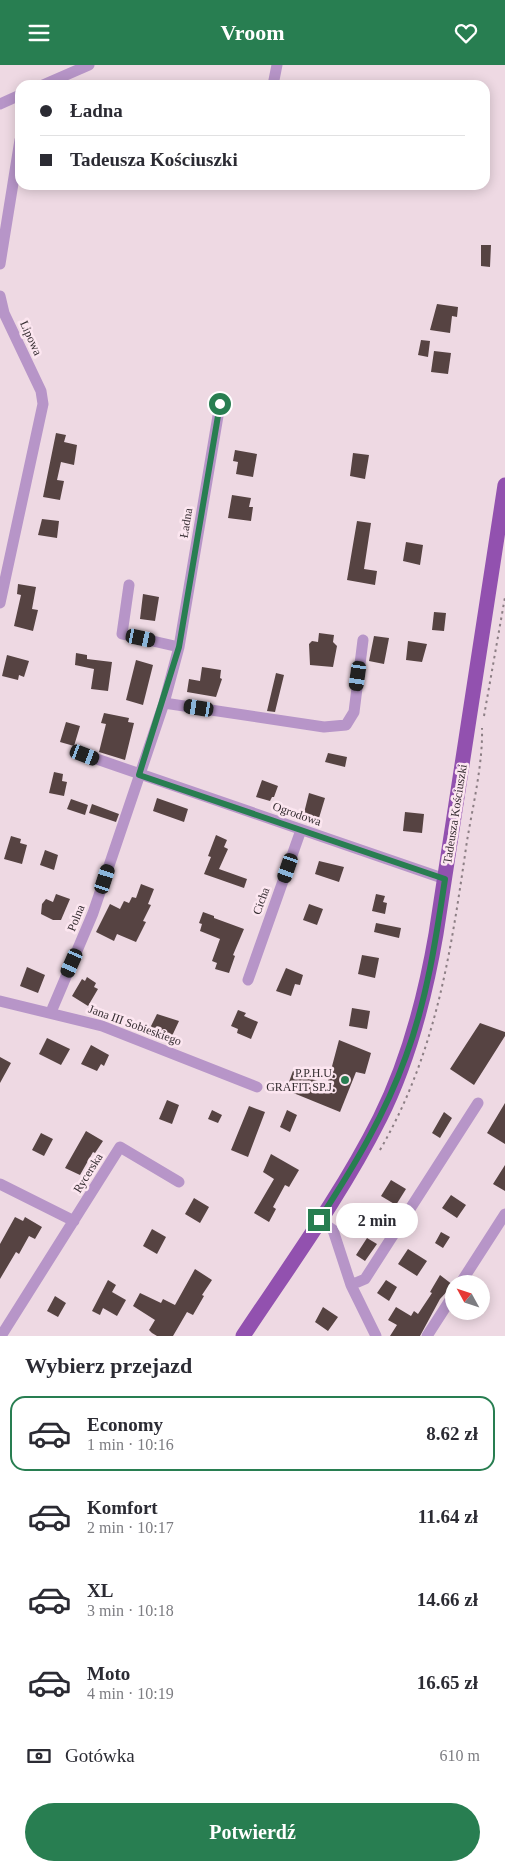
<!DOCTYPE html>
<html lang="pl">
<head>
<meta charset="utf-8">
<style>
  body { margin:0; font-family:Georgia,serif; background:#f7f7f7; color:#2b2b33; height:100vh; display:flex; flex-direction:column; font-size:19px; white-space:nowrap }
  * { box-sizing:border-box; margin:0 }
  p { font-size:16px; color:#7c7c81 }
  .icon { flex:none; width:28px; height:28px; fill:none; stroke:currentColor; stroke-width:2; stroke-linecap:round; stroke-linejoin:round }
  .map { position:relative; height:1271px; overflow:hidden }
  .panel { display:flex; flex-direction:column; background:#fff; flex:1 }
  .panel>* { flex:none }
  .guide { position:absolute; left:15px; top:15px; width:475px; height:110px; border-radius:15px; box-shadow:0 2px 12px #0003; display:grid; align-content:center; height:110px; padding:0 25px; background:#fff }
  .needle { width:32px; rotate:310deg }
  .tools { position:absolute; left:445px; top:1210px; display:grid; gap:10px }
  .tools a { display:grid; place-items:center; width:45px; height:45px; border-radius:50%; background:#fff; box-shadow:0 2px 12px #0003; font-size:25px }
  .end { position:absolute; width:22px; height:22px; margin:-11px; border:6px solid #287e51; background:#fff; box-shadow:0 0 0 2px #fff }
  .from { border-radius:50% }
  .bubble { position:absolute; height:35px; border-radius:18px; background:#fff; box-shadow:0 2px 12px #0003; font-size:16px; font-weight:600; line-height:35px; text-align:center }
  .car { position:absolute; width:15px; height:30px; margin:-15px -8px; border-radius:6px; box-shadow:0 0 4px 1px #0007; background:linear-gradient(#222 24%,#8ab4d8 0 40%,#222 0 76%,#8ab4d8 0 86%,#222 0) }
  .guide b { display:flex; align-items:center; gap:18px; height:48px; font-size:19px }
  .guide b+b { border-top:1px solid #e1e1e2 }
  .guide i { width:12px; height:12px; background:#2b2b33 }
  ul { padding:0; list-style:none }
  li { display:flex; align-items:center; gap:15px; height:75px; margin:0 10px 8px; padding:0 15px; border:2px solid transparent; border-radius:15px }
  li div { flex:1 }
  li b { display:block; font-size:19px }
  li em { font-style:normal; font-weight:600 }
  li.current { border-color:#287e51 }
  li>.icon { width:45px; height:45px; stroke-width:1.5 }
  h2 { padding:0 25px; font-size:22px; line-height:60px }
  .pay { display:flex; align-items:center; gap:12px; height:55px; padding:0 25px; font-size:19px }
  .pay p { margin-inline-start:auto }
  .button { display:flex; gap:10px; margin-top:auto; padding:10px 25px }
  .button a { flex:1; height:58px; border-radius:30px; background:#287e51; color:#fff; font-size:20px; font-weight:600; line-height:58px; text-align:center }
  header { display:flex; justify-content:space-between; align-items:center; height:65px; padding:0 25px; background:#287e51; color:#fff; font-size:22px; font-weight:600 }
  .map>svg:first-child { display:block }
  .building { fill:#564342 }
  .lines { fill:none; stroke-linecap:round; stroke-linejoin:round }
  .path { stroke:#8c7e84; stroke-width:2; stroke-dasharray:2.5 4; stroke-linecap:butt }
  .minor { stroke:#b795c8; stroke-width:11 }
  .major { stroke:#9251af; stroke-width:15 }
  .route { stroke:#287e51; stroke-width:6 }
  .poi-dot { fill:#287e51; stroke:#fce6f0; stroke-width:2 }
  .labels { text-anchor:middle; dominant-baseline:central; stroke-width:5; stroke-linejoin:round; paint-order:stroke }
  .street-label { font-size:12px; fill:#362e32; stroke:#fce6f0 }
  .poi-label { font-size:12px; fill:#362e32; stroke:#fce6f0; text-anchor:end }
</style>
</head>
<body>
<header><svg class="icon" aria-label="menu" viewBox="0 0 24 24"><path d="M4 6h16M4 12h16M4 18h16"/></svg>Vroom<svg class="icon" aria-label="heart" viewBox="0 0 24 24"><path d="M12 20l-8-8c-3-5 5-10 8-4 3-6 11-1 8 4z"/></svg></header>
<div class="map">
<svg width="505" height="1271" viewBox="0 0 505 1271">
  <rect width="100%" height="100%" fill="#eed9e3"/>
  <!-- building -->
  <path class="building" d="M 481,180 L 491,180 L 490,202 L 481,201 Z
    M 437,239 L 458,242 L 457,252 L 452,251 L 450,268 L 430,265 Z
    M 421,275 L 430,276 L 428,292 L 418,290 Z
    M 434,286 L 451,288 L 448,309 L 431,307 Z
    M 56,368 L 66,370 L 64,377 L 77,380 L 74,400 L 61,397 L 57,415 L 64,416 L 60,435 L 43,432 Z
    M 235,385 L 257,389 L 253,412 L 236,409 L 238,397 L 233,396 Z
    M 353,388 L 369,390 L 365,414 L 350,411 Z
    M 232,430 L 251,433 L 249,442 L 253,442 L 251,456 L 228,453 Z
    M 42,454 L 59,456 L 57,473 L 38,470 Z
    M 357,456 L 371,458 L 364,504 L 377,506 L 375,520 L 347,515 Z
    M 406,477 L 423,480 L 420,500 L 403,496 Z
    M 18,519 L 36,522 L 32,544 L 38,545 L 33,566 L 14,561 L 21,530 L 17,529 Z
    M 143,529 L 159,532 L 155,556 L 140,554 Z
    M 434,547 L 446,548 L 444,566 L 432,565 Z
    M 319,568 L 334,570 L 333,577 L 337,581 L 333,602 L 310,600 L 309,579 L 312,576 L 318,577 Z
    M 374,571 L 389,573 L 384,599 L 369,596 Z
    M 408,576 L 427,579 L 422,597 L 406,595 Z
    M 76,588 L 87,590 L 87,594 L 112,597 L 108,626 L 91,624 L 94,604 L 75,600 Z
    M 7,590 L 29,596 L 24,612 L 19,610 L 18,615 L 2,611 Z
    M 136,595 L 153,600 L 143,640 L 126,635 Z
    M 202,602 L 221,605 L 220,613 L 222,614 L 216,632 L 187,627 L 189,614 L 200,616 Z
    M 276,608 L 284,610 L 275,647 L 267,646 Z
    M 104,648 L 129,653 L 128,657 L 134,658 L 125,695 L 99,687 L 106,659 L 101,658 Z
    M 66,657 L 80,661 L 74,681 L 60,677 Z
    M 328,688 L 347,692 L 345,702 L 325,697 Z
    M 54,707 L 63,709 L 62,716 L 67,717 L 64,731 L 49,728 Z
    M 262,715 L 278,721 L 274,732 L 272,732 L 270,736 L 256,732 Z
    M 309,728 L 325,733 L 319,753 L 304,748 Z
    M 157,733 L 188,744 L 184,757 L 153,746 Z
    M 71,734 L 88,740 L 85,750 L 67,744 Z
    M 92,739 L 119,749 L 116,757 L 89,748 Z
    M 405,747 L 424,749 L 422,768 L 403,766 Z
    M 216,770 L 227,775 L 224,782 L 228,784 L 219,804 L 247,814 L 244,823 L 204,809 L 211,792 L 208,791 Z
    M 11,771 L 21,774 L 20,778 L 27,780 L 22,799 L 4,794 Z
    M 45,785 L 58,790 L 54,805 L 40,800 Z
    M 319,796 L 344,802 L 339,817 L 315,809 Z
    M 141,819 L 154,824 L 148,839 L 151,840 L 143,856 L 146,857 L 136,877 L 117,869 L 114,876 L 96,867 L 110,839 L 120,844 L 124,836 L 129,838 L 132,832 L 136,833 Z
    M 56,829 L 70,834 L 61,855 L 53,855 L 41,849 L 42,839 L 46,834 L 53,837 Z
    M 376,829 L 385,831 L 383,837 L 387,838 L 385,849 L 372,846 Z
    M 309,839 L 323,844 L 317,860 L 303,855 Z
    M 203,847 L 214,851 L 214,853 L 244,864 L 233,890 L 235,891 L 229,908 L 215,904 L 217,898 L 212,896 L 220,874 L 200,866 L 202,859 L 199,858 Z
    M 376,858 L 401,863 L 399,873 L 374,867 Z
    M 362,890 L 379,893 L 375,913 L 358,909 Z
    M 27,902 L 45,910 L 38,928 L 20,921 Z
    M 286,903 L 303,910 L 300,920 L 295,919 L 291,931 L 276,926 Z
    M 87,912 L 96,918 L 94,922 L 98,924 L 88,941 L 72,931 L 82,914 L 85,916 Z
    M 352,943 L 370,946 L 367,964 L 349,961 Z
    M 238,945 L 246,948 L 244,951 L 258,957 L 251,974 L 237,968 L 238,964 L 231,961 Z
    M 157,949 L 179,956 L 172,971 L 150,963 Z
    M 480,958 L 505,967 L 505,971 L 474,1020 L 450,1004 Z
    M 47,973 L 70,984 L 61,1000 L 39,989 Z
    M 339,975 L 371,988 L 365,1009 L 356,1007 L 340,1047 L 286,1025 L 293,1006 L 327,1020 Z
    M 91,980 L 109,990 L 104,1001 L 101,999 L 97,1006 L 81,999 Z
    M 0,992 L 11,998 L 0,1018 Z
    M 167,1035 L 179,1040 L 172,1059 L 159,1054 Z
    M 505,1038 L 505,1079 L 487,1068 Z
    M 249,1041 L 265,1047 L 248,1092 L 231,1085 Z
    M 212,1045 L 222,1050 L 218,1058 L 208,1054 Z
    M 287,1045 L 297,1050 L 290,1067 L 280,1062 Z
    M 444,1047 L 452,1053 L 440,1073 L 432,1068 Z
    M 86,1066 L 103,1076 L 95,1088 L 93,1087 L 80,1110 L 65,1103 Z
    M 41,1068 L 53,1074 L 44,1091 L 32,1085 Z
    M 271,1089 L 299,1105 L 289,1122 L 285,1120 L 273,1142 L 276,1144 L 269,1157 L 254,1148 L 274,1114 L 263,1107 Z
    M 505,1100 L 505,1126 L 493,1119 Z
    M 391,1115 L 406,1124 L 396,1140 L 381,1131 Z
    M 451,1130 L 466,1140 L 457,1153 L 442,1143 Z
    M 194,1133 L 209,1142 L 200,1158 L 185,1149 Z
    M 15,1152 L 23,1156 L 25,1152 L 42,1162 L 35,1174 L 29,1171 L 19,1189 L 16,1187 L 0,1214 L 0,1179 Z
    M 152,1164 L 166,1172 L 157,1189 L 143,1181 Z
    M 441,1167 L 450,1172 L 443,1183 L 435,1178 Z
    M 367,1173 L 377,1179 L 365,1196 L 356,1190 Z
    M 408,1184 L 427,1196 L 417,1211 L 398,1199 Z
    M 195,1204 L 212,1215 L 202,1230 L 204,1231 L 193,1250 L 187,1247 L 173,1271 L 157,1271 L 152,1268 L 149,1265 L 155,1255 L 133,1241 L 140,1228 L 161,1238 L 163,1234 L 175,1240 Z
    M 440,1210 L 453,1220 L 440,1234 L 420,1271 L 390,1271 L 397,1260 L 388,1255 L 396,1242 L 411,1251 L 414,1246 L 418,1249 L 432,1228 L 430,1227 Z
    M 108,1215 L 116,1220 L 112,1227 L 126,1235 L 117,1251 L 103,1243 L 100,1250 L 92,1246 Z
    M 386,1215 L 397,1222 L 389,1236 L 377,1228 Z
    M 55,1231 L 66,1238 L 58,1252 L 47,1246 Z
    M 323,1242 L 338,1252 L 328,1266 L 315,1257 Z"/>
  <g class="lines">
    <!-- path -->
    <path class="path" d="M 484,651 L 505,532
      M 380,1085 C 437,986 451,886 467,776 C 473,740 483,698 482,663"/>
    <!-- minor -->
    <path class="minor" d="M 43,20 L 89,0
      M 273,20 L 277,0
      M 0,39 L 20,30
      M 0,199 L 20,75
      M 0,231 L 4,248 L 41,326 L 43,339 L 0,538
      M 179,582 L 220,339
      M 164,638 L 324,662 L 346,660 L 354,647 L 363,575
      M 85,690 L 445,814
      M 248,915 L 301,765
      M 0,936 L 102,961 L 257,1022
      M 51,947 L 93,848 L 164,638 L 179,582 L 122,569 L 129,520
      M 0,1119 L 74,1156
      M 319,1155 L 333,1165 L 351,1220 L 376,1271
      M 460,1219 L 505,1149
      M 351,1220 L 365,1214 L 478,1038
      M 1,1271 L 120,1082 L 179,1117
      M 427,1271 L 454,1229"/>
    <!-- major -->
    <path class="major" d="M 243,1271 C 290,1200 342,1129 380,1053 C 409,995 425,933 436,869 L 505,420"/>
  </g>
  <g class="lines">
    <!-- route -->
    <path class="route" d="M 220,339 L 179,582 L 139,710 L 445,814 C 436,874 427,934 406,991 C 385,1050 353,1103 319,1155"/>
  </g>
  <!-- markers -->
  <circle class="poi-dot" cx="345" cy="1015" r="5"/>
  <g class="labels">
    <!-- street labels -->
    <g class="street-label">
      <text transform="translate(31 273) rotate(65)">Lipowa</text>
      <text transform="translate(186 458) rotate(-81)">Ładna</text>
      <text transform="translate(297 749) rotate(19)">Ogrodowa</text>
      <text transform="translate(455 749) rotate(-81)">Tadeusza Kościuszki</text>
      <text transform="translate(261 836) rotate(-70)">Cicha</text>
      <text transform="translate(76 853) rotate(-68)">Polna</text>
      <text transform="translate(135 960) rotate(20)">Jana III Sobieskiego</text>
      <text transform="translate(88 1108) rotate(-58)">Rycerska</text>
    </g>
    <!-- poi labels -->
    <g class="poi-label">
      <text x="335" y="1008">P.P.H.U.<tspan x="335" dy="14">GRAFIT SP.J.</tspan></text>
    </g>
  </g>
</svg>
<div class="tools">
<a><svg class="needle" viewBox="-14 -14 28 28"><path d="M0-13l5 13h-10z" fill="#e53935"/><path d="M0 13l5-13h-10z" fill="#7c7c81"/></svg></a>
</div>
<i class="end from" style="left:220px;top:339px"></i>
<i class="end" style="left:319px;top:1155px"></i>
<div class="bubble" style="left:336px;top:1138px;width:82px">2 min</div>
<i class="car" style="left:141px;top:573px;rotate:102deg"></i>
<i class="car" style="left:358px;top:611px;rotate:188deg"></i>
<i class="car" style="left:199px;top:643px;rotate:279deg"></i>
<i class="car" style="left:85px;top:690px;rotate:111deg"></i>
<i class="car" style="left:288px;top:803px;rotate:199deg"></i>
<i class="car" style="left:105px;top:814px;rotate:18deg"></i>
<i class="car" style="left:72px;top:898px;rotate:204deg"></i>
<div class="guide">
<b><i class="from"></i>Ładna</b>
<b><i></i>Tadeusza Kościuszki</b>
</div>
</div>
<section class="panel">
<h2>Wybierz przejazd</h2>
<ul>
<li class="current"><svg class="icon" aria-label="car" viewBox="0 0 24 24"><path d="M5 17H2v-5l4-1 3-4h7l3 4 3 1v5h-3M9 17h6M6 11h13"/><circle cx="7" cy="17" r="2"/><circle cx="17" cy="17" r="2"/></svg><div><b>Economy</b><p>1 min · 10:16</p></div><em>8.62 zł</em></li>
<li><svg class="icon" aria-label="car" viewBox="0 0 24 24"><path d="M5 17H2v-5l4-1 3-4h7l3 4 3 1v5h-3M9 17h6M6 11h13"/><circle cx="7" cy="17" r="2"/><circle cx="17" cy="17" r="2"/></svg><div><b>Komfort</b><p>2 min · 10:17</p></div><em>11.64 zł</em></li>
<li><svg class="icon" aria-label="car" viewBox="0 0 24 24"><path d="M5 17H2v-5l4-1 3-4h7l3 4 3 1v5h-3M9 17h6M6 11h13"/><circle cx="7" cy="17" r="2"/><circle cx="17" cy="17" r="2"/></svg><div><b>XL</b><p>3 min · 10:18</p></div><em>14.66 zł</em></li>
<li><svg class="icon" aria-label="car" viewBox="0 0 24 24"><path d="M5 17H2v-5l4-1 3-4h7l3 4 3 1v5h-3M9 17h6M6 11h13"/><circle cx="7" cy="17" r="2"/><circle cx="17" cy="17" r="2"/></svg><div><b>Moto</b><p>4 min · 10:19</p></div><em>16.65 zł</em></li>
</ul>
<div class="pay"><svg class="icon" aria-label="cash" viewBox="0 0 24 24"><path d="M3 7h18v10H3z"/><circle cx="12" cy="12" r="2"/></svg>Gotówka<p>610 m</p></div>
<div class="button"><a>Potwierdź</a></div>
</section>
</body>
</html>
